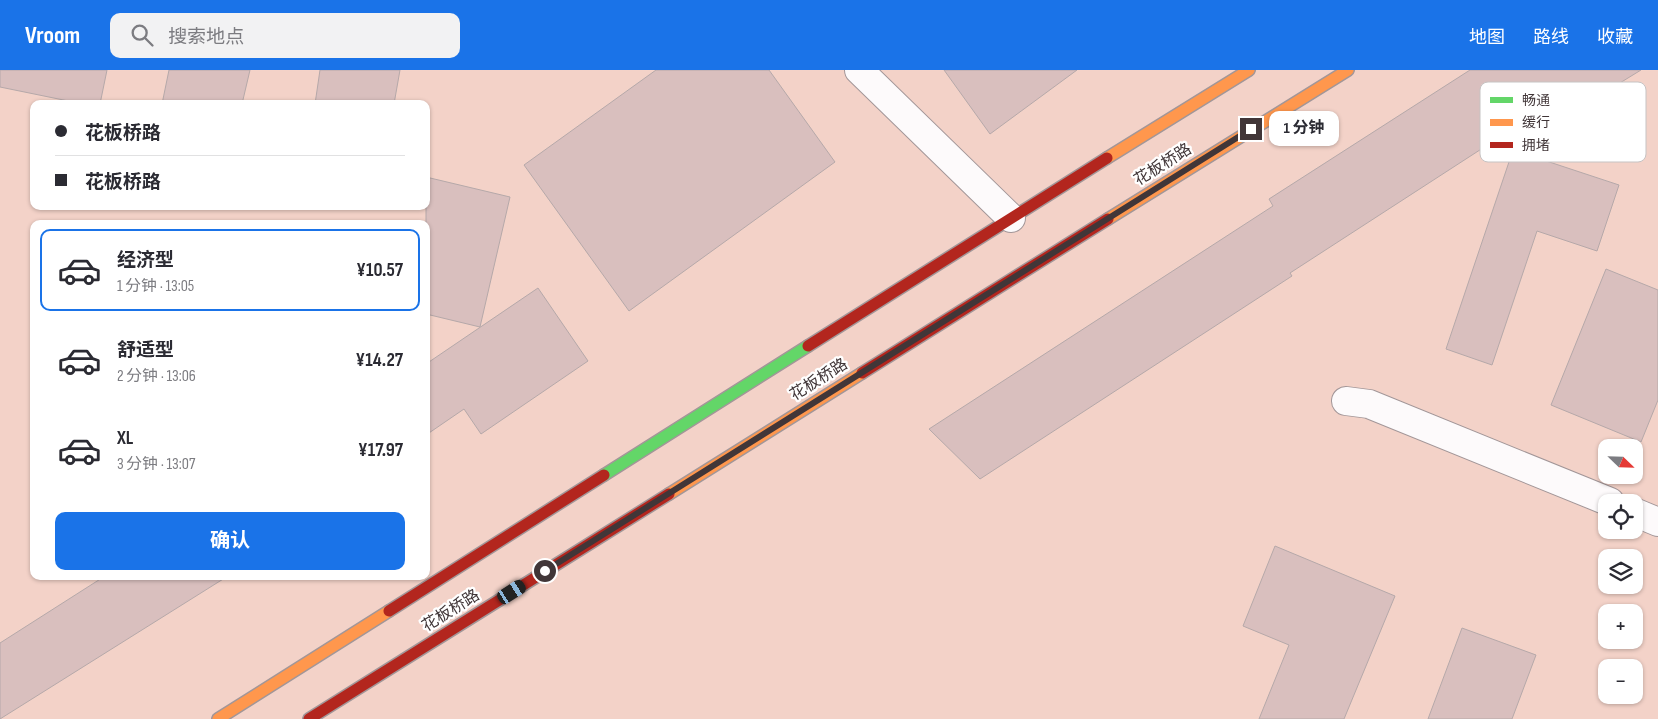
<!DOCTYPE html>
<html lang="zh">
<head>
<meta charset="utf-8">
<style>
  body { margin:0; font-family:"Sofia Sans Condensed","Noto Sans SC",sans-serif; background:#f2f2f3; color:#2b2b33; height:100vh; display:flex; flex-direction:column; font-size:19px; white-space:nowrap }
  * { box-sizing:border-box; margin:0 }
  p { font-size:16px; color:#7c7c81 }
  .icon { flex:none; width:28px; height:28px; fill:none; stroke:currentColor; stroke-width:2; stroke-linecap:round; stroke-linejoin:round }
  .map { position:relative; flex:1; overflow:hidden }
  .panel { position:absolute; left:30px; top:150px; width:400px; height:360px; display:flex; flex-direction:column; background:#fff; border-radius:10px; box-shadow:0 1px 4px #0004 }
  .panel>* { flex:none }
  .guide { position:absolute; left:30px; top:30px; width:400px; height:110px; border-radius:10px; box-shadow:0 1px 4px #0004; display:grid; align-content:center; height:110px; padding:0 25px; background:#fff }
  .needle { width:32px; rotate:113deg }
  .tools { position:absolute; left:1598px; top:369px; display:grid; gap:10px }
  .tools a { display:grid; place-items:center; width:45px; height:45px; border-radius:10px; background:#fff; box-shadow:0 1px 4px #0004; font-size:25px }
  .end { position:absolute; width:22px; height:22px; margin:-11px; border:6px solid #413638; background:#fff; box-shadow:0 0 0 2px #fff }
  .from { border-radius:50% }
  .bubble { position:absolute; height:35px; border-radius:10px; background:#fff; box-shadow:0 1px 4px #0004; font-size:16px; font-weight:700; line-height:35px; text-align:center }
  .car { position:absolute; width:15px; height:30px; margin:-15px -8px; border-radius:6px; box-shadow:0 0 4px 1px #0007; background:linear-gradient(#222 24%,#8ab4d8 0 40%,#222 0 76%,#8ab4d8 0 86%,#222 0) }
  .guide b { display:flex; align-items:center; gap:18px; height:48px; font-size:19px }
  .guide b+b { border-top:1px solid #e1e1e2 }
  .guide i { width:12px; height:12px; background:#2b2b33 }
  ul { padding:9px 0 0; list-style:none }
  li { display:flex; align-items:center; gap:15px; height:82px; margin:0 10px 8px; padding:0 15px; border:2px solid transparent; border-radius:10px }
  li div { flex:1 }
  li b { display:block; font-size:19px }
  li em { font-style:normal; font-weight:700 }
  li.active { border-color:#1a73e8 }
  li>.icon { width:45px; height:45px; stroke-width:1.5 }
  .cta { display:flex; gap:10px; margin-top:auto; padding:10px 25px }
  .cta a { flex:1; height:58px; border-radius:10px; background:#1a73e8; color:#fff; font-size:20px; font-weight:700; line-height:58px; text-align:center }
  header { display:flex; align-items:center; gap:30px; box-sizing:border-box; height:70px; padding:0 25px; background:#1a73e8; color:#fff }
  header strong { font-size:24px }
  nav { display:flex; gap:28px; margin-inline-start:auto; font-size:18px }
  .search { width:350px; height:45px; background:#f2f2f3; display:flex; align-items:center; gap:12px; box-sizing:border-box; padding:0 18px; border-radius:10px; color:#7c7c81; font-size:19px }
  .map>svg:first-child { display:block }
  .green { fill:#f3d2c8; fill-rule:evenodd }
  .building { fill:#d9bfbe; stroke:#b5a8a9 }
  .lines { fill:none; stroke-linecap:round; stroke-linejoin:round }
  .street-casing { stroke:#a29698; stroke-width:30 }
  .fast-casing { stroke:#a29698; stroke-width:14 }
  .slow-casing { stroke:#a29698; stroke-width:14 }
  .jam-casing { stroke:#a29698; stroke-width:14 }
  .street { stroke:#fdfafb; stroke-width:28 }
  .fast { stroke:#63d668; stroke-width:11 }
  .slow { stroke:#ff974d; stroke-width:11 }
  .jam { stroke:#b3261e; stroke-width:11 }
  .route { stroke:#413638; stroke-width:6 }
  .labels { text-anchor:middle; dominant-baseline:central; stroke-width:4.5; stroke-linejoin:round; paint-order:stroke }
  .street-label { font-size:16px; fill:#413638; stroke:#fff }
  .key { fill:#fff; stroke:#c6c3c3; stroke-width:1 }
  .key-label { font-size:14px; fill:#413638 }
</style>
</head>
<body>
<header>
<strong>Vroom</strong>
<div class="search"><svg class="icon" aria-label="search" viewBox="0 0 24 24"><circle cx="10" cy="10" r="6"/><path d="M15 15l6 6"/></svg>搜索地点</div>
<nav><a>地图</a><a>路线</a><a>收藏</a></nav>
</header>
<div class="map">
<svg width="1658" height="649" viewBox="0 0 1658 649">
  <rect width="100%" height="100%" fill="#f0e0e2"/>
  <!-- green -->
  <path class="green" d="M 0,0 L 1658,0 L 1658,649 L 0,649 ZM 34,34 L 426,34 L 426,136 L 34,136 ZM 34,154 L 426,154 L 426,506 L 34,506 ZM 1606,378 L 1634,378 L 1634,405 L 1606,405 ZM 1606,432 L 1634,432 L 1634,460 L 1606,460 ZM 1606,488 L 1634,488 L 1634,515 L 1606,515 ZM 1606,542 L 1634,542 L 1634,570 L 1606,570 ZM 1606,598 L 1634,598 L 1634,625 L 1606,625 Z"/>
  <!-- building -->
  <path class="building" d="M 0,0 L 107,0 L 100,34 L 83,34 L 0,17 Z
    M 169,0 L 250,0 L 242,34 L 162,34 Z
    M 320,0 L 400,0 L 394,34 L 315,34 Z
    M 656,0 L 769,0 L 835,92 L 629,241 L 524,95 Z
    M 944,0 L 1077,0 L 990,64 Z
    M 1470,0 L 1641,0 L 1514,78 L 1523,52 L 1290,203 L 1292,206 L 980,409 L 929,359 L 1273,136 L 1269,129 Z
    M 1513,80 L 1619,115 L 1597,181 L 1537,161 L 1492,295 L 1446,279 Z
    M 426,107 L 510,127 L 480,257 L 426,244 Z
    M 1606,199 L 1658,220 L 1658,330 L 1641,372 L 1551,335 Z
    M 538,218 L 588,291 L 481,364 L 464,339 L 426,365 L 426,294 Z
    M 1275,476 L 1395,526 L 1344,649 L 1259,649 L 1289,575 L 1243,556 Z
    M 105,506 L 228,506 L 0,649 L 0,573 Z
    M 1462,558 L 1536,585 L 1512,649 L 1428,649 Z"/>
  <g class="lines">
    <!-- street casing -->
    <g class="street-casing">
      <path id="street" d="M 859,0 L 1011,148
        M 1346,331 L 1369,334 L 1610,432
        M 1634,442 L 1658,452"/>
    </g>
    <!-- fast casing -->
    <g class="fast-casing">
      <path id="fast" d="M 604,405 L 808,276"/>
    </g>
    <!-- slow casing -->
    <g class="slow-casing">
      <path id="slow" d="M 1107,88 L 1249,0
        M 1108,149 L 1348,0
        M 669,424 L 862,303
        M 218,649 L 389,541"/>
    </g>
    <!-- jam casing -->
    <g class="jam-casing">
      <path id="jam" d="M 808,276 L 1107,88
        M 862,303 L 1108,149
        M 389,541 L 604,405
        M 309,649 L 669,424"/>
    </g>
    <!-- street -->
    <use href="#street" class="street"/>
    <!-- fast -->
    <use href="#fast" class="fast"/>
    <!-- slow -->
    <use href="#slow" class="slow"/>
    <!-- jam -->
    <use href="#jam" class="jam"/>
  </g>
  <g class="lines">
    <!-- route -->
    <path class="route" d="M 545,501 L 1251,59"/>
  </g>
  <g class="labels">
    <!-- street labels -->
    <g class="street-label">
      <text transform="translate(1163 95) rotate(-32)">花板桥路</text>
      <text transform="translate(819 310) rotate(-32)">花板桥路</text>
      <text transform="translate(451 541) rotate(-32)">花板桥路</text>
    </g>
  </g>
  <!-- legend -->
  <rect x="1480" y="12" width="166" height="80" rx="8" class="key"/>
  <rect x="1490" y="27" width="23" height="6" fill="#63d668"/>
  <rect x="1490" y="49" width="23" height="7" fill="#ff974d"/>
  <rect x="1490" y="72" width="23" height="6" fill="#b3261e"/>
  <g class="key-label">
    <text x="1522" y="35">畅通</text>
    <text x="1522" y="57">缓行</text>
    <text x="1522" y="80">拥堵</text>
  </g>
</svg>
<div class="tools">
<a><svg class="needle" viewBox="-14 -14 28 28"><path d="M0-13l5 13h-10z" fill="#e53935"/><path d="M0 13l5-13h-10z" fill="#7c7c81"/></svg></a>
<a><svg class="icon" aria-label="locate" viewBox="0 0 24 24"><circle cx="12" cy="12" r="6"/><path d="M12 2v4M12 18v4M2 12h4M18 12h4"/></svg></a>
<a><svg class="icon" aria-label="layers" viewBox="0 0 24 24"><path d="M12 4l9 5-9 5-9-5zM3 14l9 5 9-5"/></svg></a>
<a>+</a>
<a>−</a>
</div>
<i class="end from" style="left:545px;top:501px"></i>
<i class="end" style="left:1251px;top:59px"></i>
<div class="bubble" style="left:1269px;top:41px;width:70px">1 分钟</div>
<i class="car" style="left:512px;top:522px;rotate:58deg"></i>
<div class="guide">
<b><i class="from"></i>花板桥路</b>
<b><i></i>花板桥路</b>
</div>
<section class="panel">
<ul>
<li class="active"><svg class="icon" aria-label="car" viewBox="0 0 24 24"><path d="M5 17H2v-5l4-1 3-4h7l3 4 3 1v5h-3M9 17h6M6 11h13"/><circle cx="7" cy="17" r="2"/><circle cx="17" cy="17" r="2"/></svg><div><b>经济型</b><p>1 分钟 · 13:05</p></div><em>¥10.57</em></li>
<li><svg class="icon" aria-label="car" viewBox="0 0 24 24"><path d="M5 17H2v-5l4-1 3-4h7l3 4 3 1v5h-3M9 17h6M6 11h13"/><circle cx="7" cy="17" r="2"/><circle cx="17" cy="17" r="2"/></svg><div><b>舒适型</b><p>2 分钟 · 13:06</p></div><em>¥14.27</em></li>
<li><svg class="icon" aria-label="car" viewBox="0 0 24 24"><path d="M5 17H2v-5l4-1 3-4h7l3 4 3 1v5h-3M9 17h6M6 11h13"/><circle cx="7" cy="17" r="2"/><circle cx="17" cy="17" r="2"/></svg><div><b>XL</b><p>3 分钟 · 13:07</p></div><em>¥17.97</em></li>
</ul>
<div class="cta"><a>确认</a></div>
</section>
</div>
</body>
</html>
